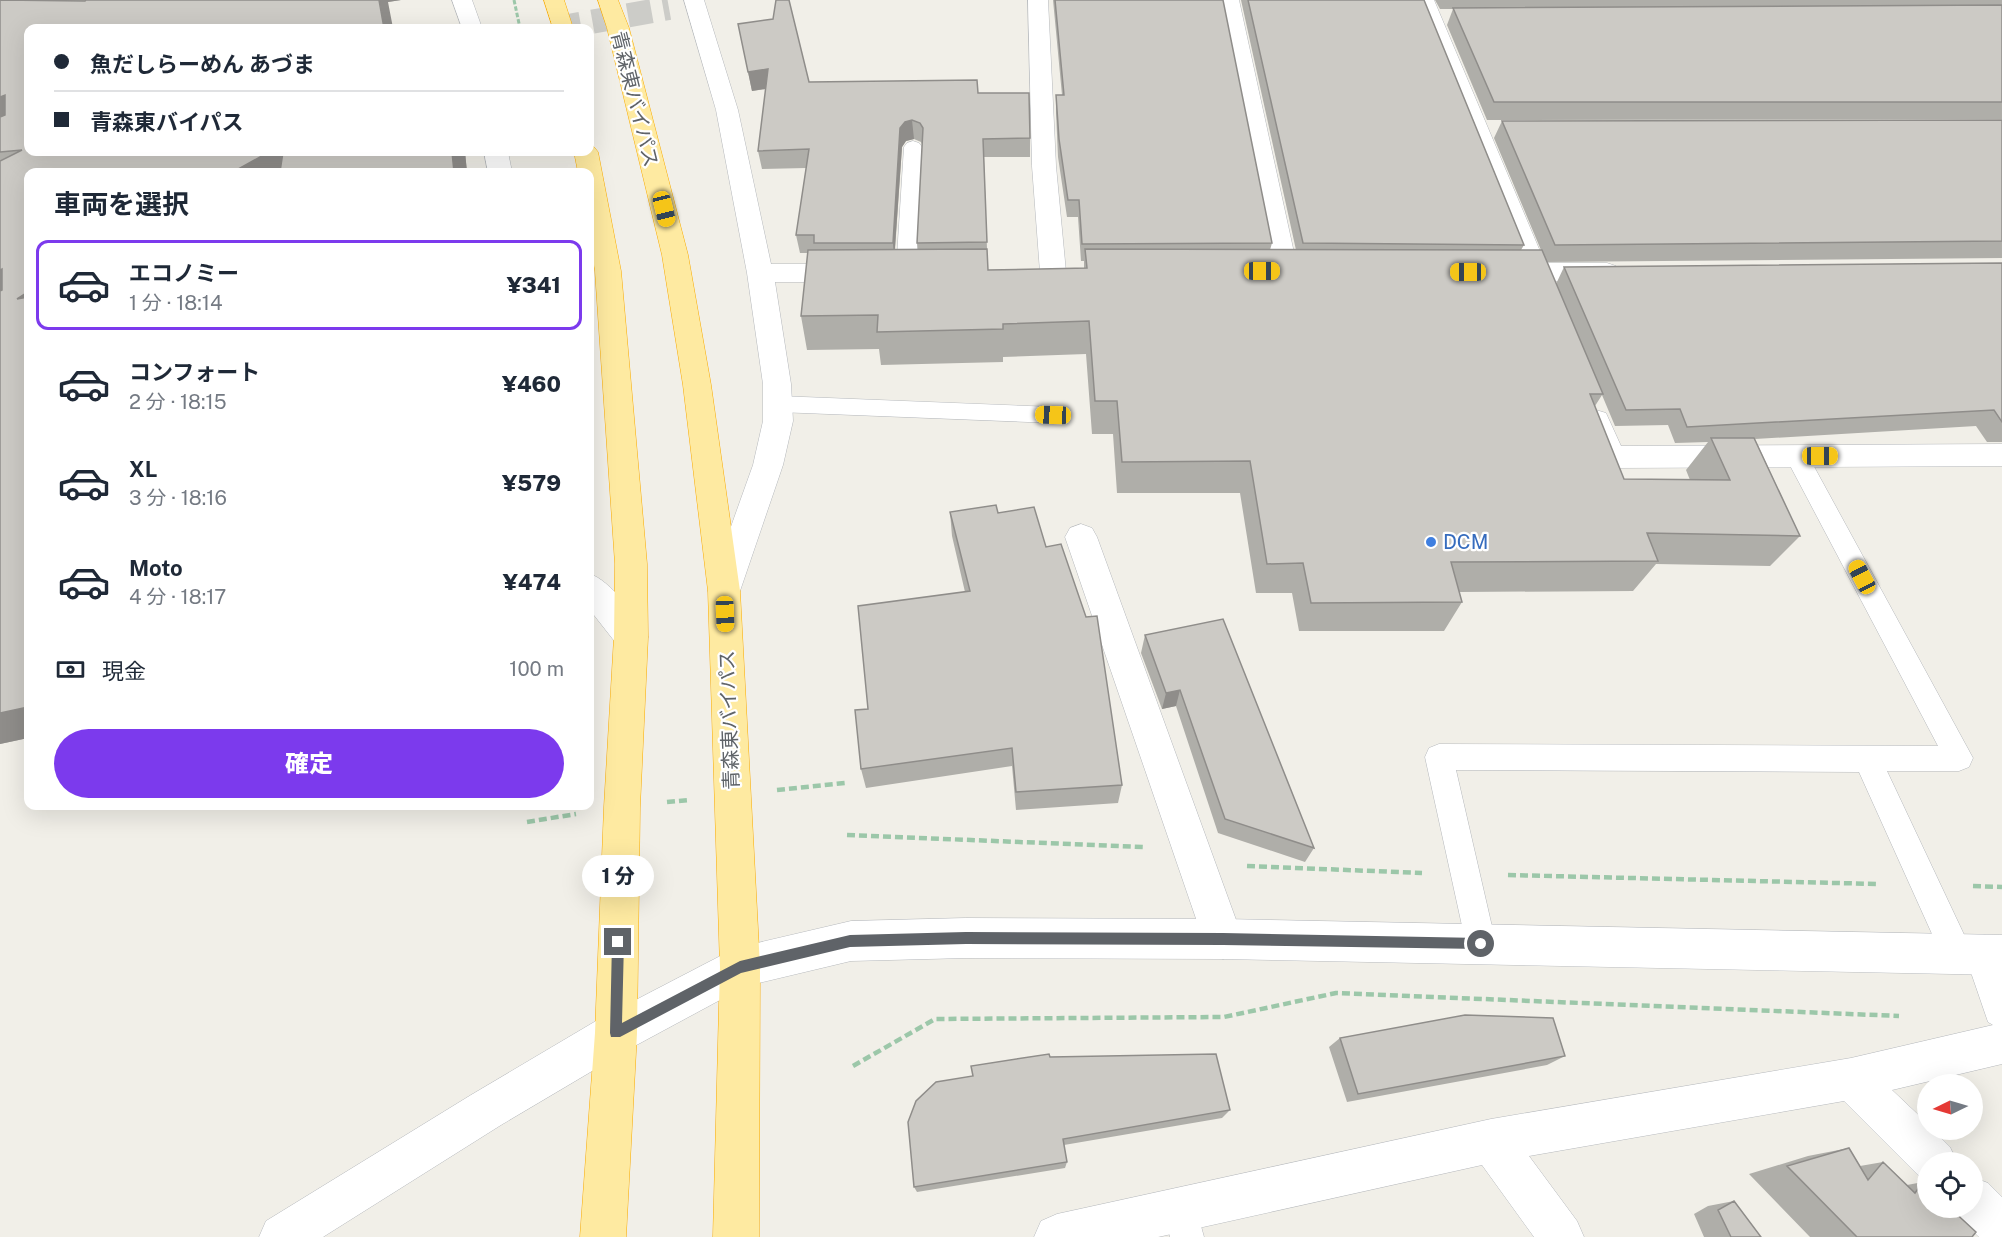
<!DOCTYPE html>
<html lang="ja">
<head>
<meta charset="utf-8">
<style>
  body { margin:0; font-family:"Public Sans","Noto Sans JP",sans-serif; background:#f2f2f3; color:#1f2937; height:100vh; display:flex; flex-direction:column; font-size:22px; white-space:nowrap }
  * { box-sizing:border-box; margin:0 }
  p { font-size:20px; color:#747a83 }
  .icon { flex:none; width:33px; height:33px; fill:none; stroke:currentColor; stroke-width:2; stroke-linecap:round; stroke-linejoin:round }
  .map { position:relative; flex:1; overflow:hidden }
  .sheet { position:absolute; left:24px; top:168px; width:570px; height:642px; display:flex; flex-direction:column; background:#fff; border-radius:12px; box-shadow:0 6px 24px #0002 }
  .sheet>* { flex:none }
  .banner { position:absolute; left:24px; top:24px; width:570px; height:132px; border-radius:12px; box-shadow:0 6px 24px #0002; display:grid; align-content:center; height:132px; padding:0 30px; background:#fff }
  .needle { width:39px; rotate:265deg }
  .controls { position:absolute; left:1917px; top:1074px; display:grid; gap:12px }
  .controls a { display:grid; place-items:center; width:66px; height:66px; border-radius:50%; background:#fff; box-shadow:0 6px 24px #0002; font-size:30px }
  .end { position:absolute; width:27px; height:27px; margin:-14px; border:8px solid #5f6368; background:#fff; box-shadow:0 0 0 3px #fff }
  .from { border-radius:50% }
  .bubble { position:absolute; height:42px; border-radius:21px; background:#fff; box-shadow:0 6px 24px #0002; font-size:20px; font-weight:800; line-height:42px; text-align:center }
  .car { position:absolute; width:18px; height:36px; margin:-18px -9px; border-radius:8px; box-shadow:0 0 4px 2px #0007; background:linear-gradient(#f5c518 24%,#345 0 40%,#f5c518 0 76%,#345 0 86%,#f5c518 0) }
  .banner b { display:flex; align-items:center; gap:21px; height:57px; font-size:22px }
  .banner b+b { border-top:2px solid #e0e1e3 }
  .banner i { width:15px; height:15px; background:#1f2937 }
  ul { padding:0; list-style:none }
  li { display:flex; align-items:center; gap:18px; height:90px; margin:0 12px 9px; padding:0 18px; border:3px solid transparent; border-radius:12px }
  li div { flex:1 }
  li b { display:block; font-size:22px }
  li em { font-style:normal; font-weight:800 }
  li.on { border-color:#7c3aed }
  li>.icon { width:54px; height:54px; stroke-width:1.5 }
  h2 { padding:0 30px; font-size:27px; line-height:72px }
  .pay { display:flex; align-items:center; gap:15px; height:66px; padding:0 30px; font-size:22px }
  .pay p { margin-inline-start:auto }
  .primary-button { display:flex; gap:12px; margin-top:auto; padding:12px 30px }
  .primary-button a { flex:1; height:69px; border-radius:36px; background:#7c3aed; color:#fff; font-size:24px; font-weight:800; line-height:69px; text-align:center }
  .map>svg:first-child { display:block }
  .lines { fill:none; stroke-linecap:round; stroke-linejoin:round }
  .minor-tunnel { stroke:#ccccc8; stroke-width:24; stroke-dasharray:24 12; stroke-linecap:butt }
  .service-casing { stroke:#b5b8bc; stroke-width:1 }
  .minor-casing { stroke:#b5b8bc; stroke-width:1 }
  .tertiary-casing { stroke:#b5b8bc; stroke-width:1 }
  .trunk-casing { stroke:#f9ab00; stroke-width:1 }
  .path-far1 { stroke:#9cc7a9; stroke-width:3; stroke-dasharray:4.5 2; stroke-linecap:butt }
  .path { stroke:#9cc7a9; stroke-width:4.5; stroke-dasharray:8 4; stroke-linecap:butt }
  .service { fill:#fff; fill-rule:evenodd }
  .minor { fill:#fff; fill-rule:evenodd }
  .tertiary { fill:#fff; fill-rule:evenodd }
  .trunk { fill:#feeaa1; fill-rule:evenodd }
  .wall { fill:#afaea9; fill-rule:evenodd }
  .shaded-wall { fill:#8f8d8a }
  .building { fill:#cccac5; stroke:#8f8d8a; stroke-width:1.5 }
  .route { fill:#5f6368 }
  .shop-dot { fill:#3f7fe0; stroke:#fff; stroke-width:2 }
  .labels { text-anchor:middle; dominant-baseline:central; stroke-width:4.5; stroke-linejoin:round; paint-order:stroke }
  .street-label { font-size:20px; fill:#5f6368; stroke:#fff }
  .shop-label { font-size:20px; fill:#366cbe; stroke:#fff; text-anchor:start }
</style>
</head>
<body>
<div class="map">
<svg width="2002" height="1237" viewBox="0 0 2002 1237">
  <rect width="100%" height="100%" fill="#f1efe8"/>
  <g class="lines">
    <!-- minor-tunnel -->
    <path class="minor-tunnel" d="M 557,28 L 669,8"/>
    <!-- service casing -->
    <g class="service-casing">
      <path id="service" d="M 913,141 L 919,143 L 922,147 L 916,272 L 913,277 L 906,279 L 899,277 L 896,272 L 904,147 L 907,143 Z
        M 778,396 L 1053,407 L 1061,409 L 1064,415 L 1061,421 L 1053,423 L 778,412 L 770,410 L 767,404 L 770,398 Z
        M 1797,447 L 1805,450 L 1973,758 L 1969,767 L 1959,771 L 1887,771 L 1968,943 L 1972,954 L 1968,965 L 1957,969 L 1946,965 L 1859,772 L 1456,770 L 1496,944 L 1492,955 L 1481,959 L 1470,955 L 1466,944 L 1425,757 L 1429,748 L 1439,744 L 1938,746 L 1785,456 L 1789,450 Z
        M 1181,1192 L 1193,1197 L 1204,1237 L 1170,1237 L 1164,1209 L 1169,1197 Z"/>
    </g>
    <!-- minor casing -->
    <g class="minor-casing">
      <path id="minor" d="M 452,0 L 472,0 L 482,28 L 462,28 Z
        M 684,0 L 704,0 L 738,110 L 771,264 L 851,264 L 860,267 L 864,273 L 860,279 L 851,282 L 775,282 L 791,384 L 793,421 L 783,465 L 740,591 L 735,600 L 724,604 L 713,600 L 708,591 L 753,465 L 763,421 L 763,384 L 747,273 L 716,110 Z
        M 1028,0 L 1048,0 L 1056,166 L 1066,272 L 1062,278 L 1053,281 L 1044,278 L 1040,272 L 1032,166 Z
        M 1219,0 L 1239,0 L 1298,271 L 1294,277 L 1285,280 L 1276,277 L 1272,271 Z
        M 1414,0 L 1434,0 L 1545,263 L 1607,263 L 1616,266 L 1620,272 L 1616,278 L 1607,281 L 1552,281 L 1556,290 L 1552,296 L 1543,299 L 1534,296 L 1526,281 L 1496,278 L 1492,272 L 1496,266 L 1519,263 Z
        M 484,152 L 508,152 L 512,172 L 488,172 Z
        M 1596,410 L 1606,413 L 1621,446 L 2002,444 L 2002,466 L 1611,468 L 1600,465 L 1581,421 L 1586,413 Z
        M 1081,524 L 1092,528 L 1097,537 L 1243,939 L 1237,953 L 1223,959 L 1209,953 L 1203,939 L 1065,537 L 1070,528 Z
        M 590,574 C 610,580 638,618 648,637 L 643,647 L 631,651 L 619,647 L 590,610 Z
        M 1985,935 L 1999,941 L 2002,948 L 2002,1064 L 1892,1090 L 1928,1124 L 1928,1130 L 1933,1130 L 1950,1147 L 1957,1162 L 1928,1162 L 1928,1181 L 1920,1177 L 1844,1101 L 1529,1156 L 1577,1221 L 1584,1237 L 1534,1237 L 1482,1165 L 1158,1237 L 1034,1237 L 1041,1221 L 1057,1214 L 1491,1119 L 1851,1058 L 1993,1025 L 1988,1022 L 1965,955 L 1971,941 Z
        M 1972,1177 L 1988,1183 L 2002,1197 L 2002,1237 L 1979,1237 L 1956,1215 L 1953,1208 L 1972,1208 Z"/>
    </g>
    <!-- tertiary casing -->
    <g class="tertiary-casing">
      <path id="tertiary" d="M 966,918 L 1223,919 L 2002,935 L 2002,975 L 1223,959 L 966,958 L 851,961 L 746,986 L 631,1048 L 501,1125 L 323,1237 L 259,1237 L 266,1221 L 471,1095 L 601,1018 L 726,953 L 740,947 L 851,921 Z"/>
    </g>
    <!-- trunk casing -->
    <g class="trunk-casing">
      <path id="trunk" d="M 544,0 L 564,0 L 573,28 L 553,28 Z
        M 598,0 L 618,0 L 629,28 L 688,255 L 711,385 L 740,591 L 760,967 L 759,1237 L 713,1237 L 720,967 L 708,591 L 683,385 L 662,255 L 607,28 Z
        M 590,146 L 594,147 L 598,152 L 621,271 L 647,564 L 648,637 L 640,807 L 637,1033 L 626,1237 L 580,1237 L 595,1033 L 604,807 L 614,637 L 615,564 L 595,271 L 590,240 L 590,172 L 578,172 L 574,152 L 590,152 Z"/>
    </g>
    <!-- path-far1 -->
    <path class="path-far1" d="M 514,0 L 520,28"/>
    <!-- path -->
    <path class="path" d="M 777,790 L 845,783
      M 667,802 L 689,800
      M 527,822 L 576,814
      M 847,835 L 1143,847
      M 1247,866 L 1422,873
      M 1508,875 L 1878,884
      M 1973,886 L 2002,887
      M 853,1066 L 935,1019 L 1224,1017 L 1336,993 L 1899,1016"/>
    <!-- service -->
    <use href="#service" class="service"/>
    <!-- minor -->
    <use href="#minor" class="minor"/>
    <!-- tertiary -->
    <use href="#tertiary" class="tertiary"/>
    <!-- trunk -->
    <use href="#trunk" class="trunk"/>
  </g>
  <!-- wall -->
  <path class="wall" d="M 0,0 L 401,0 L 388,2 L 28,28 L 28,152 L 465,152 L 467,172 L 28,172 L 28,738 L 0,744 Z
    M 1053,0 L 1223,0 L 1272,243 L 1270,250 L 1296,250 L 1241,0 L 1424,0 L 1524,245 L 1521,250 L 1556,284 L 1564,267 L 2002,263 L 2002,442 L 1987,442 L 1976,426 L 1755,439 L 1800,536 L 1770,566 L 1656,564 L 1633,591 L 1459,592 L 1462,602 L 1444,631 L 1299,631 L 1292,593 L 1256,593 L 1240,493 L 1117,493 L 1113,434 L 1092,434 L 1086,354 L 1003,357 L 1003,362 L 881,365 L 879,349 L 807,350 L 801,316 L 808,253 L 800,253 L 796,235 L 806,168 L 762,169 L 758,151 L 766,89 L 752,91 L 738,24 L 809,82 L 978,93 L 1030,138 L 1030,157 L 984,157 L 987,249 L 988,270 L 1084,268 L 1084,261 L 1081,261 L 1078,217 L 1067,217 L 1058,157 L 1056,112 L 1056,95 L 1062,95 ZM 914,139 L 921,142 L 922,144 L 917,243 L 918,250 L 895,250 L 902,147 L 906,141 ZM 1602,395 L 1615,426 L 1668,425 L 1675,443 L 1708,442 L 1686,470 L 1690,480 L 1624,479 L 1595,406 Z
    M 1435,0 L 2002,0 L 2002,119 L 1487,120 L 1447,25 L 1453,9 L 1440,9 Z
    M 2002,120 L 2002,258 L 1546,262 L 1494,138 L 1502,121 Z
    M 950,512 L 998,513 L 1046,547 L 1122,785 L 1118,803 L 1016,810 L 1012,766 L 866,788 L 861,769 L 868,709 L 965,592 L 952,536 Z
    M 1145,635 L 1314,848 L 1305,862 L 1218,833 L 1176,706 L 1162,709 L 1141,653 Z
    M 1340,1038 L 1565,1056 L 1547,1065 L 1347,1102 L 1329,1047 Z
    M 1050,1057 L 1230,1110 L 1222,1118 L 1064,1145 L 1067,1162 L 1065,1168 L 917,1192 L 914,1187 L 973,1076 L 971,1066 Z
    M 1849,1148 L 1860,1166 L 1883,1162 L 1907,1185 L 1923,1182 L 1972,1237 L 1810,1237 L 1749,1174 L 1808,1156 Z
    M 1734,1201 L 1761,1237 L 1704,1237 L 1694,1214 L 1708,1206 Z"/>
  <!-- shaded-wall -->
  <path class="shaded-wall" d="M 379,0 L 401,0 L 388,2 L 393,28 L 384,28 Z
    M 768,69 L 771,88 L 752,91 L 748,72 Z
    M 5,95 L 28,125 L 0,138 L 0,97 Z
    M 912,120 L 914,139 L 906,141 L 902,147 L 894,261 L 893,243 L 900,128 L 905,122 Z
    M 269,152 L 289,152 L 302,172 L 233,172 Z
    M 452,152 L 465,152 L 467,172 L 454,172 Z
    M 2,269 L 28,292 L 28,311 L 0,306 L 0,270 Z
    M 1180,690 L 1176,706 L 1162,709 L 1166,693 Z
    M 28,707 L 28,738 L 0,744 L 0,713 Z"/>
  <!-- building -->
  <path class="building" d="M 0,0 L 85,1 L 86,0 L 379,0 L 384,28 L 28,28 L 28,152 L 269,152 L 233,172 L 28,172 L 28,292 L 17,299 L 28,297 L 28,707 L 0,713 L 0,291 L 2,290 L 2,269 L 0,270 L 0,161 L 22,150 L 0,152 L 0,117 L 5,115 L 5,95 L 0,97 Z
    M 776,0 L 789,0 L 809,82 L 977,80 L 978,93 L 1029,93 L 1030,138 L 983,139 L 987,242 L 917,243 L 923,128 L 920,123 L 912,120 L 905,122 L 900,128 L 893,243 L 814,243 L 814,235 L 796,235 L 809,149 L 758,151 L 768,69 L 748,72 L 738,24 L 773,19 Z
    M 1055,0 L 1223,0 L 1272,243 L 1082,244 L 1079,200 L 1068,200 L 1059,139 L 1056,95 L 1064,95 Z
    M 1248,0 L 1424,0 L 1524,245 L 1303,243 Z
    M 2002,5 L 2002,102 L 1494,102 L 1453,8 Z
    M 2002,120 L 2002,241 L 1555,245 L 1502,121 Z
    M 283,152 L 452,152 L 454,172 L 280,172 Z
    M 987,249 L 988,270 L 1087,268 L 1085,249 L 1542,250 L 1603,394 L 1590,394 L 1624,479 L 1730,480 L 1711,438 L 1754,438 L 1800,536 L 1647,533 L 1658,561 L 1451,562 L 1462,602 L 1311,603 L 1303,563 L 1267,564 L 1250,461 L 1122,462 L 1117,401 L 1095,401 L 1089,321 L 1003,324 L 1003,329 L 877,332 L 878,315 L 801,316 L 808,250 Z
    M 2002,263 L 2002,422 L 1994,410 L 1687,427 L 1680,409 L 1626,410 L 1564,267 Z
    M 996,505 L 998,513 L 1034,507 L 1046,547 L 1061,544 L 1086,617 L 1097,616 L 1122,785 L 1016,792 L 1012,748 L 861,769 L 855,710 L 868,709 L 858,606 L 970,591 L 950,512 Z
    M 1223,619 L 1314,848 L 1225,819 L 1180,690 L 1166,693 L 1145,635 Z
    M 1465,1015 L 1553,1018 L 1565,1056 L 1358,1094 L 1340,1038 Z
    M 1049,1054 L 1050,1057 L 1216,1054 L 1230,1110 L 1063,1139 L 1067,1162 L 914,1187 L 908,1122 L 916,1101 L 936,1082 L 973,1076 L 971,1066 Z
    M 1849,1148 L 1868,1180 L 1883,1162 L 1915,1193 L 1923,1182 L 1928,1186 L 1928,1208 L 1950,1208 L 1976,1232 L 1972,1237 L 1857,1237 L 1787,1166 Z
    M 1734,1201 L 1761,1237 L 1731,1237 L 1718,1210 Z"/>
  <!-- route -->
  <path class="route" d="M 966,932 L 1223,933 L 1481,938 L 1487,944 L 1481,949 L 1223,945 L 966,944 L 850,947 L 741,973 L 620,1037 L 611,1037 L 610,1033 L 612,942 L 618,936 L 624,942 L 622,1023 L 740,961 L 850,935 Z"/>
  <!-- markers -->
  <circle class="shop-dot" cx="1431" cy="542" r="6"/>
  <g class="labels">
    <!-- street labels -->
    <g class="street-label">
      <text transform="translate(635 99) rotate(76)">青森東バイパス</text>
      <text transform="translate(729 720) rotate(-92)">青森東バイパス</text>
    </g>
    <!-- shop labels -->
    <g class="shop-label">
      <text x="1443" y="542">DCM</text>
    </g>
  </g>
</svg>
<div class="controls">
<a><svg class="needle" viewBox="-14 -14 28 28"><path d="M0-13l5 13h-10z" fill="#e53935"/><path d="M0 13l5-13h-10z" fill="#747a83"/></svg></a>
<a><svg class="icon" aria-label="locate" viewBox="0 0 24 24"><circle cx="12" cy="12" r="6"/><path d="M12 2v4M12 18v4M2 12h4M18 12h4"/></svg></a>
</div>
<i class="end from" style="left:1481px;top:944px"></i>
<i class="end" style="left:618px;top:942px"></i>
<div class="bubble" style="left:582px;top:855px;width:72px">1 分</div>
<i class="car" style="left:664px;top:209px;rotate:166deg"></i>
<i class="car" style="left:1262px;top:271px;rotate:90deg"></i>
<i class="car" style="left:1468px;top:272px;rotate:270deg"></i>
<i class="car" style="left:1053px;top:415px;rotate:272deg"></i>
<i class="car" style="left:1820px;top:456px;rotate:90deg"></i>
<i class="car" style="left:1862px;top:577px;rotate:332deg"></i>
<i class="car" style="left:725px;top:614px;rotate:178deg"></i>
<div class="banner">
<b><i class="from"></i>魚だしらーめん あづま</b>
<b><i></i>青森東バイパス</b>
</div>
<section class="sheet">
<h2>車両を選択</h2>
<ul>
<li class="on"><svg class="icon" aria-label="car" viewBox="0 0 24 24"><path d="M5 17H2v-5l4-1 3-4h7l3 4 3 1v5h-3M9 17h6M6 11h13"/><circle cx="7" cy="17" r="2"/><circle cx="17" cy="17" r="2"/></svg><div><b>エコノミー</b><p>1 分 · 18:14</p></div><em>¥341</em></li>
<li><svg class="icon" aria-label="car" viewBox="0 0 24 24"><path d="M5 17H2v-5l4-1 3-4h7l3 4 3 1v5h-3M9 17h6M6 11h13"/><circle cx="7" cy="17" r="2"/><circle cx="17" cy="17" r="2"/></svg><div><b>コンフォート</b><p>2 分 · 18:15</p></div><em>¥460</em></li>
<li><svg class="icon" aria-label="car" viewBox="0 0 24 24"><path d="M5 17H2v-5l4-1 3-4h7l3 4 3 1v5h-3M9 17h6M6 11h13"/><circle cx="7" cy="17" r="2"/><circle cx="17" cy="17" r="2"/></svg><div><b>XL</b><p>3 分 · 18:16</p></div><em>¥579</em></li>
<li><svg class="icon" aria-label="car" viewBox="0 0 24 24"><path d="M5 17H2v-5l4-1 3-4h7l3 4 3 1v5h-3M9 17h6M6 11h13"/><circle cx="7" cy="17" r="2"/><circle cx="17" cy="17" r="2"/></svg><div><b>Moto</b><p>4 分 · 18:17</p></div><em>¥474</em></li>
</ul>
<div class="pay"><svg class="icon" aria-label="cash" viewBox="0 0 24 24"><path d="M3 7h18v10H3z"/><circle cx="12" cy="12" r="2"/></svg>現金<p>100 m</p></div>
<div class="primary-button"><a>確定</a></div>
</section>
</div>
</body>
</html>
